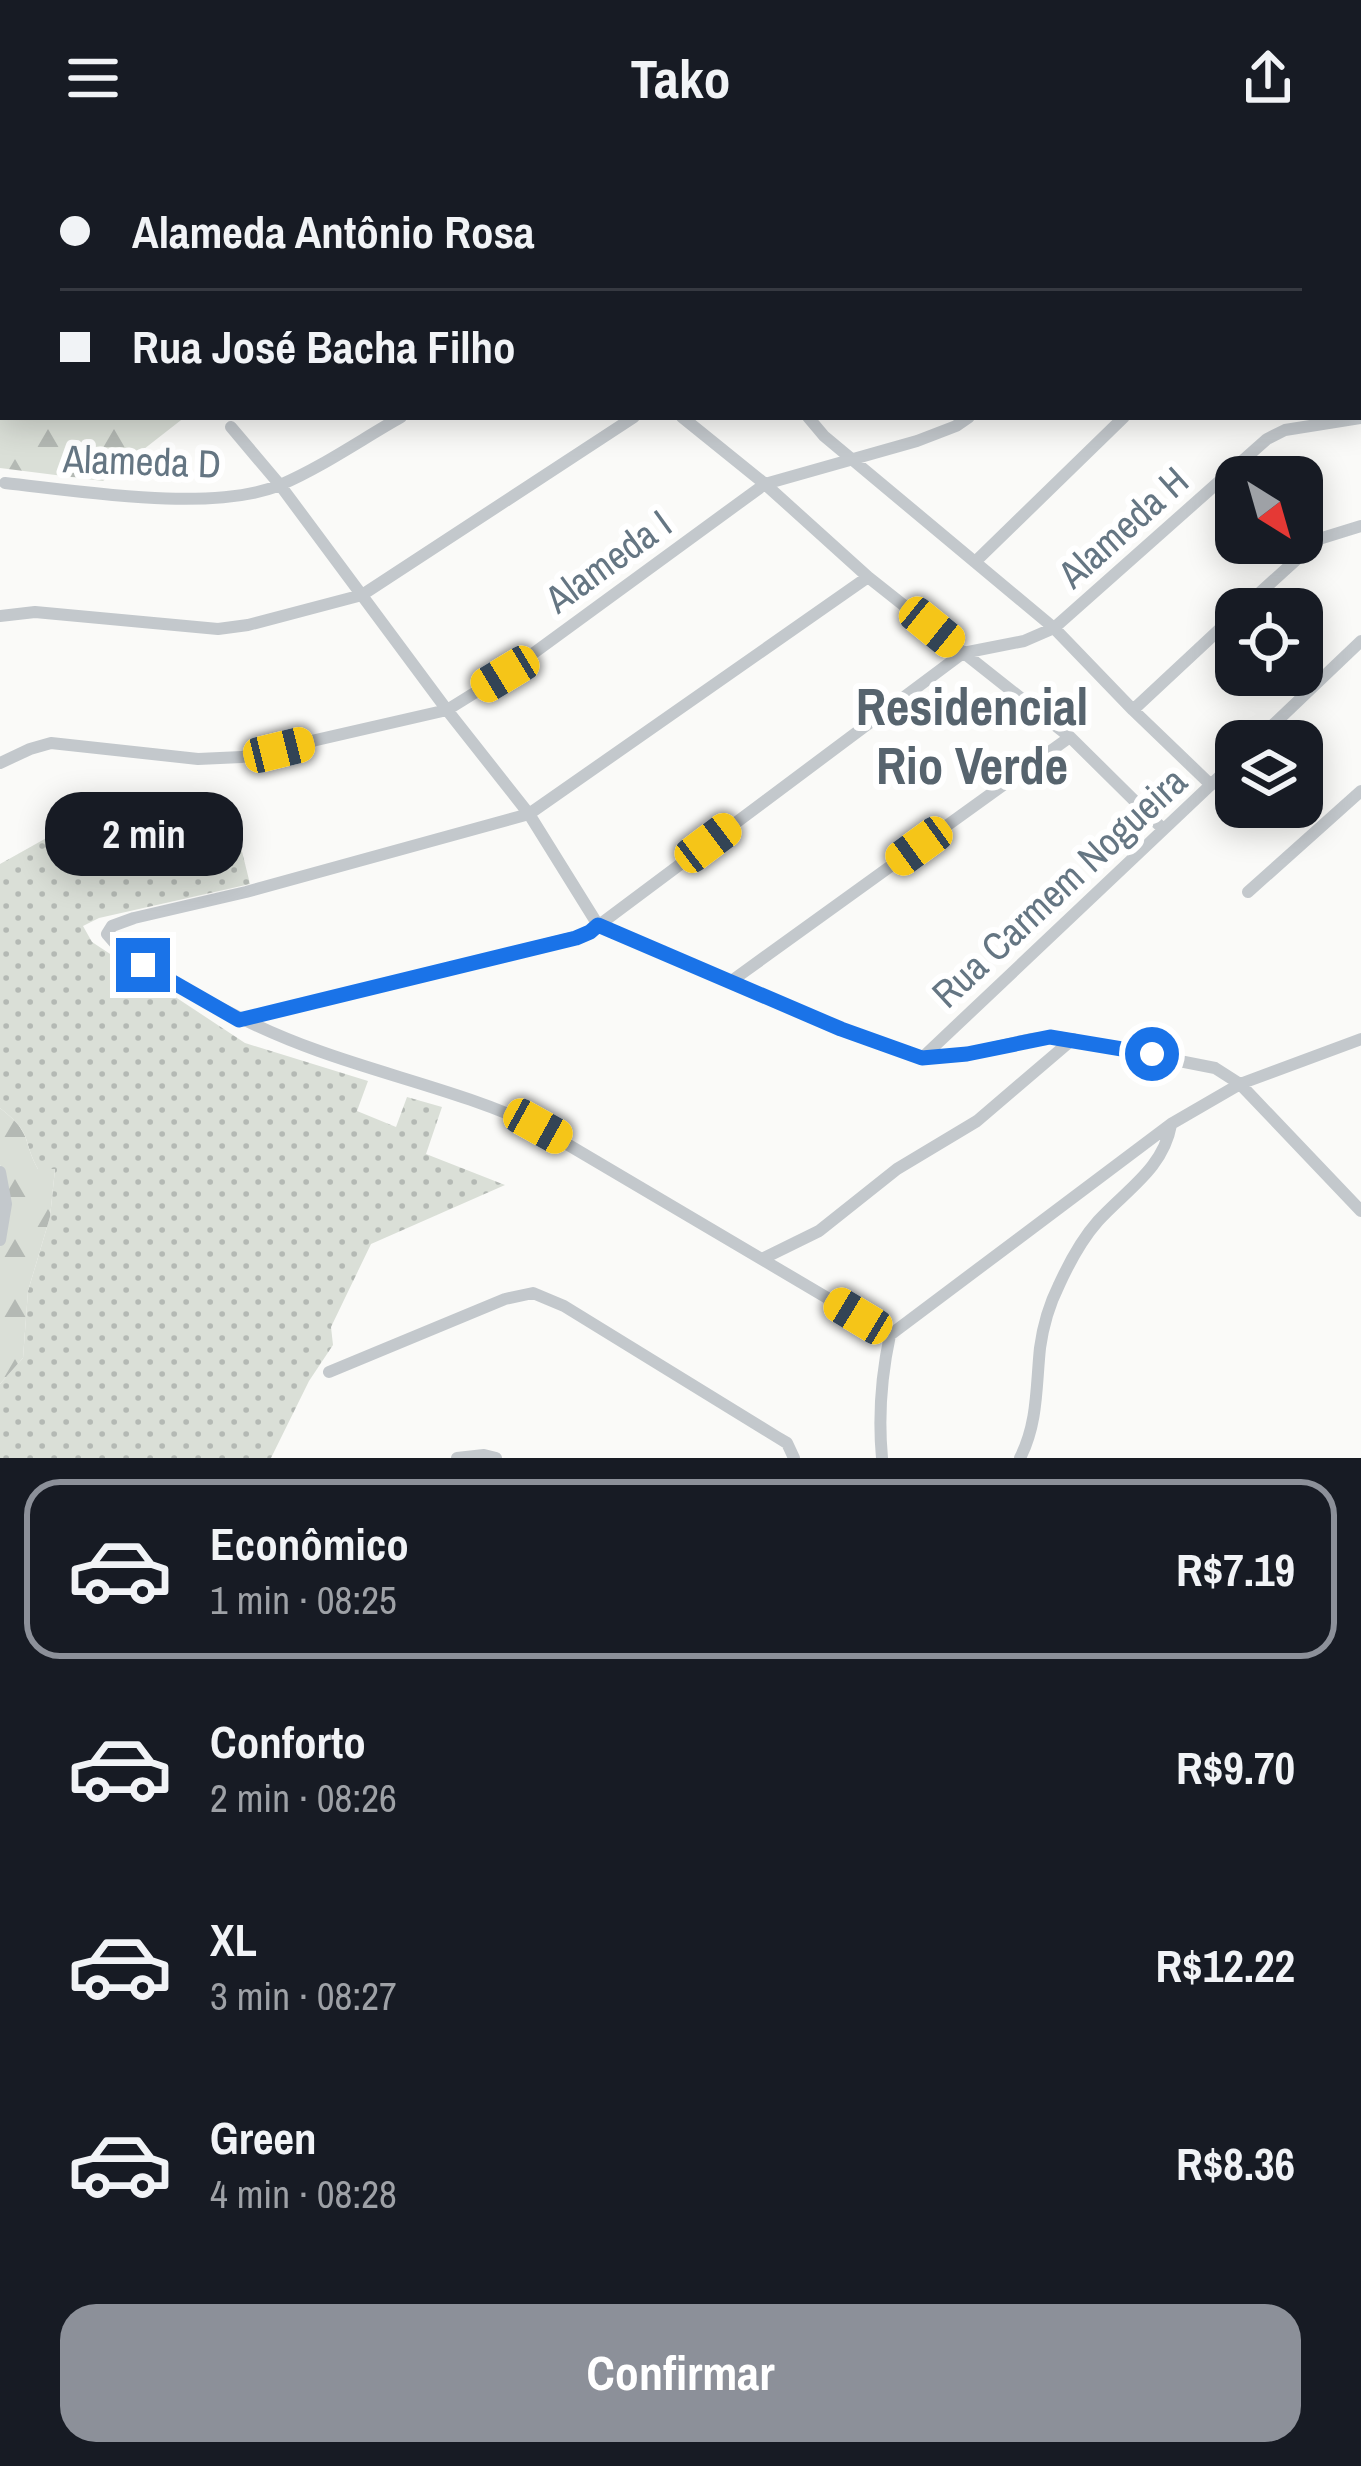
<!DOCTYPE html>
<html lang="pt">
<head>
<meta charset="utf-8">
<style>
  body { margin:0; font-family:"Archivo Narrow",sans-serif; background:#20242c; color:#f1f3f6; height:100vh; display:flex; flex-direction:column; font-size:45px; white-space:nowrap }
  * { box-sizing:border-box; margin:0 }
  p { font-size:39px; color:#9ea1a6 }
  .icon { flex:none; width:66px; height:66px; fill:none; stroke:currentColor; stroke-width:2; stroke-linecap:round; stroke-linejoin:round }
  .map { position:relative; height:1302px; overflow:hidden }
  .drawer { display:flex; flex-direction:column; background:#171b24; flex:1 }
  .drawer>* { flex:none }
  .hud { position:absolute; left:0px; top:0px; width:1362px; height:264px; box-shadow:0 6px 30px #0003; display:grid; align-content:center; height:264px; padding:0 60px; background:#171b24 }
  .needle { width:78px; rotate:143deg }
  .fabs { position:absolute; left:1215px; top:300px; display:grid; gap:24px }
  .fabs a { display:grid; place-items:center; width:108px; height:108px; border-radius:24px; background:#171b24; box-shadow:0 6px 30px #0003; font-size:60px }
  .end { position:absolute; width:54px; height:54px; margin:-27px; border:15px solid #1a73e8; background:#fff; box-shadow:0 0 0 6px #fff }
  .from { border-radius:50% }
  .bubble { position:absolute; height:84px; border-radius:36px; background:#171b24; box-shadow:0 6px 30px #0003; font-size:39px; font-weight:800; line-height:84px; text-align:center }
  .car { position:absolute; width:36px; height:72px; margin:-36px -18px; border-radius:15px; box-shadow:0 0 9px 3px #0007; background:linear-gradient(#f5c518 24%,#345 0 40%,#f5c518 0 76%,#345 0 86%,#f5c518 0) }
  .hud b { display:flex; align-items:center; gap:42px; height:114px; font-size:45px }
  .hud b+b { border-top:3px solid #363941 }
  .hud i { width:30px; height:30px; background:#f1f3f6 }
  ul { padding:21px 0 0; list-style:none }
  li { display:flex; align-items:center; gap:36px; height:180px; margin:0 24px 18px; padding:0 36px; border:6px solid transparent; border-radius:36px }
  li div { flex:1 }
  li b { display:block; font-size:45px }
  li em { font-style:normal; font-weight:800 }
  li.active { border-color:#8c9099 }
  li>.icon { width:108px; height:108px; stroke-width:1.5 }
  .cta { display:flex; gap:24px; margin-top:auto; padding:24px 60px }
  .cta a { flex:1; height:138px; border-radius:36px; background:#8c9099; color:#fff; font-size:48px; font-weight:800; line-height:138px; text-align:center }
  header { display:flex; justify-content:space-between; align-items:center; height:156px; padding:0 60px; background:#171b24; font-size:54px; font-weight:800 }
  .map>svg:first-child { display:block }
  .grass { fill:url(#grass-dots) }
  .forest { fill:url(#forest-firs) }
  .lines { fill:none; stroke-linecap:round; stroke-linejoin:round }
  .street { stroke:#c3c8cc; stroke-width:12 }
  .route { stroke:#1a73e8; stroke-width:15 }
  .labels { text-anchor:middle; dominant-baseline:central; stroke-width:12; stroke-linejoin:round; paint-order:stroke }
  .street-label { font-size:39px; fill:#657683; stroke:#fff }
  .district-label { font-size:51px; font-weight:bold; fill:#57646e; stroke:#fff }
</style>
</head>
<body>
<header><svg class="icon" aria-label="menu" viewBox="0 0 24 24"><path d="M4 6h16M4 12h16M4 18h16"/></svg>Tako<svg class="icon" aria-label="share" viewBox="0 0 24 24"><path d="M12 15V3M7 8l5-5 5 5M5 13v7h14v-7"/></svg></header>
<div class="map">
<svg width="1361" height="1302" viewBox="0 0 1361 1302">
  <defs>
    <pattern id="grass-dots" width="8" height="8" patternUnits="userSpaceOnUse" patternTransform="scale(3)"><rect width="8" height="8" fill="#dadfd7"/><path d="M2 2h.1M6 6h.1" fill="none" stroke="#b4b9b4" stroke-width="1.8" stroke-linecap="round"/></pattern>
    <pattern id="forest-firs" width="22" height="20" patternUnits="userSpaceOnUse" patternTransform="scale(3)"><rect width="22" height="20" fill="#dadfd7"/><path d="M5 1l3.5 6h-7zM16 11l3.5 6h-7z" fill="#b4b9b4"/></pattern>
  </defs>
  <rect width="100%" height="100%" fill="#fafaf8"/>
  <!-- grass -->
  <path class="grass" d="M 236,671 L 250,728 L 99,762 L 83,770 L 92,786 L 245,887 L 368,925 L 357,955 L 396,971 L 407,941 L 442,951 L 426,998 L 505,1029 L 371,1088 L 331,1171 L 333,1189 L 309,1225 L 271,1302 L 0,1302 L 0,1228 L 23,1202 L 28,1135 L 50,1061 L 55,1013 L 38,1013 C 21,981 34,979 0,952 L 0,708 L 50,680 L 203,681 Z"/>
  <!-- forest -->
  <path class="forest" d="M 3,81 L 3,261 L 185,261 L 103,325 L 0,312 L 0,84 Z
    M 0,952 C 34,979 21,981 38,1013 L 55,1013 L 50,1061 L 28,1135 L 23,1202 L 0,1228 L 0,1091 L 7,1025 L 0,1009 Z"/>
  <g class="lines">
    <!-- street -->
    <path class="street" d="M 884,0 L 886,3
      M 1108,0 L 1112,3
      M 1046,3 L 1047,0
      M 1336,3 L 1337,0
      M 1359,105 L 1361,106
      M 1359,136 L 1361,135
      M 1359,239 L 1361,240
      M 682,261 L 765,328 L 868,421 L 1070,581 L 1163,673
      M 808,261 L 824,280 L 1054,472 L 1133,554 L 1211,629
      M 231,271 L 280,329 L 447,554 L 529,658 L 598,769 L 841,873 L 922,902 L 966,898 L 1031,883 L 1057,881 L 1215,912 L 1240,928 L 1361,1055
      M 5,327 C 79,335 212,357 280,329 C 322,311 362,283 401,261
      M 975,406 L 1124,261
      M 868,421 L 529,658 L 246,736 L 134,762 L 112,770 L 107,778 L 121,794 C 183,834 248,870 319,895 C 391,921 469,938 538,971 L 890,1179
      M 1242,453 L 1319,383 L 1361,370
      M 0,460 L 35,456 L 218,473 L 248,469 L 362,439 L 634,261
      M 1133,554 L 1236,458
      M 1256,585 L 1361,485
      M 0,607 L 30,593 L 51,587 L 198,603 L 242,601 L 447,554 L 505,518 L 765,328 L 917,285 L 956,270 L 969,261
      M 1248,736 L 1361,635
      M 730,826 L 1070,581
      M 240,864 L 587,778 L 963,497 L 1024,485 L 1054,472 L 1267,283 L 1285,274 L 1361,262
      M 923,901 L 1236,605
      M 0,1016 L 6,1048 L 0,1084
      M 762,1103 L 819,1075 L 897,1013 L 977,965 L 1073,883
      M 329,1216 L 505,1143 L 533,1137 L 564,1150 L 777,1281 L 787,1287 L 794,1302
      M 457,1302 L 484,1299 L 496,1302
      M 882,1302 C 878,1259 881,1221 890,1179 L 1171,968 L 1240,928 L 1361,883
      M 1020,1302 C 1038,1267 1036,1230 1040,1192 C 1043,1170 1049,1149 1059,1129 C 1069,1107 1082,1083 1098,1065 C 1126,1034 1163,1013 1171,969"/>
  </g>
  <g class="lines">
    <!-- route -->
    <path class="route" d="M 143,809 L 239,864 L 576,782 L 590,776 L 598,769 L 841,873 L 922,902 L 967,898 L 1050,881 L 1152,898"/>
  </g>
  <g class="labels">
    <!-- street labels -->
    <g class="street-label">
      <text transform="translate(142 305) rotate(2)">Alameda D</text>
      <text transform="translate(1123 371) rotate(-42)">Alameda H</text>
      <text transform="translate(608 405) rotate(-36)">Alameda I</text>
      <text transform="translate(1059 731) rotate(-43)">Rua Carmem Nogueira</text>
    </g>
    <!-- district labels -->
    <g class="district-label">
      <text x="972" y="550">Residencial<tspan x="972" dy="59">Rio Verde</tspan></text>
    </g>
  </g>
</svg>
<div class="fabs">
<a><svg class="needle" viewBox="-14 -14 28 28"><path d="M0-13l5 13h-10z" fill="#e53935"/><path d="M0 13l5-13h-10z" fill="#9ea1a6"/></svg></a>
<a><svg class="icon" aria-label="locate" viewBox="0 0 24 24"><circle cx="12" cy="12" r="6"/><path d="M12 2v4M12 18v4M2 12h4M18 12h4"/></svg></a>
<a><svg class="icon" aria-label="layers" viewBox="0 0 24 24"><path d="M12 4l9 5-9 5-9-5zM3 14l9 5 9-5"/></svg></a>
</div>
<i class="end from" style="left:1152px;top:898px"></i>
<i class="end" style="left:143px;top:809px"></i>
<div class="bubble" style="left:45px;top:636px;width:198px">2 min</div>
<i class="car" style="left:932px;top:471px;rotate:129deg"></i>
<i class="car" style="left:505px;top:518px;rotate:239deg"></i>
<i class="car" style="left:279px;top:594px;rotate:76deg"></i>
<i class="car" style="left:708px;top:687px;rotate:53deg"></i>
<i class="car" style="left:919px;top:690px;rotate:234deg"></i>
<i class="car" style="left:538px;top:970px;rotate:119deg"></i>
<i class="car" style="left:858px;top:1160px;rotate:301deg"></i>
<div class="hud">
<b><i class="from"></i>Alameda Antônio Rosa</b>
<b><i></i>Rua José Bacha Filho</b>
</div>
</div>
<section class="drawer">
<ul>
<li class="active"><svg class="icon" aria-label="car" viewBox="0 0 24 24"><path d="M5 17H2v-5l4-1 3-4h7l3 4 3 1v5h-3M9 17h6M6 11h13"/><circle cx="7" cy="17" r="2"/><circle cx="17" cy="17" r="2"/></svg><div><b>Econômico</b><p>1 min · 08:25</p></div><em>R$7.19</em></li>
<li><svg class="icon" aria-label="car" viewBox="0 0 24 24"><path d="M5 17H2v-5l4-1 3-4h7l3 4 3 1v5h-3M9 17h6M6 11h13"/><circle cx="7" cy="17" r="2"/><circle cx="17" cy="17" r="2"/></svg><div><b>Conforto</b><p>2 min · 08:26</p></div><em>R$9.70</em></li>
<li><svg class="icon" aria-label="car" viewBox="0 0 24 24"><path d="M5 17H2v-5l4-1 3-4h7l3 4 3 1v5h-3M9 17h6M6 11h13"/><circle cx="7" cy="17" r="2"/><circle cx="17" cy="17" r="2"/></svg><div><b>XL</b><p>3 min · 08:27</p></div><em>R$12.22</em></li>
<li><svg class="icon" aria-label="car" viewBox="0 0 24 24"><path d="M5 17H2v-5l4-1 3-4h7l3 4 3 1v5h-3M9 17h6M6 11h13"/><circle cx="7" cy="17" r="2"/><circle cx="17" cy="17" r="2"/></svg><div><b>Green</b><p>4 min · 08:28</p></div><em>R$8.36</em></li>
</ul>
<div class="cta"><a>Confirmar</a></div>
</section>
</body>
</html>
